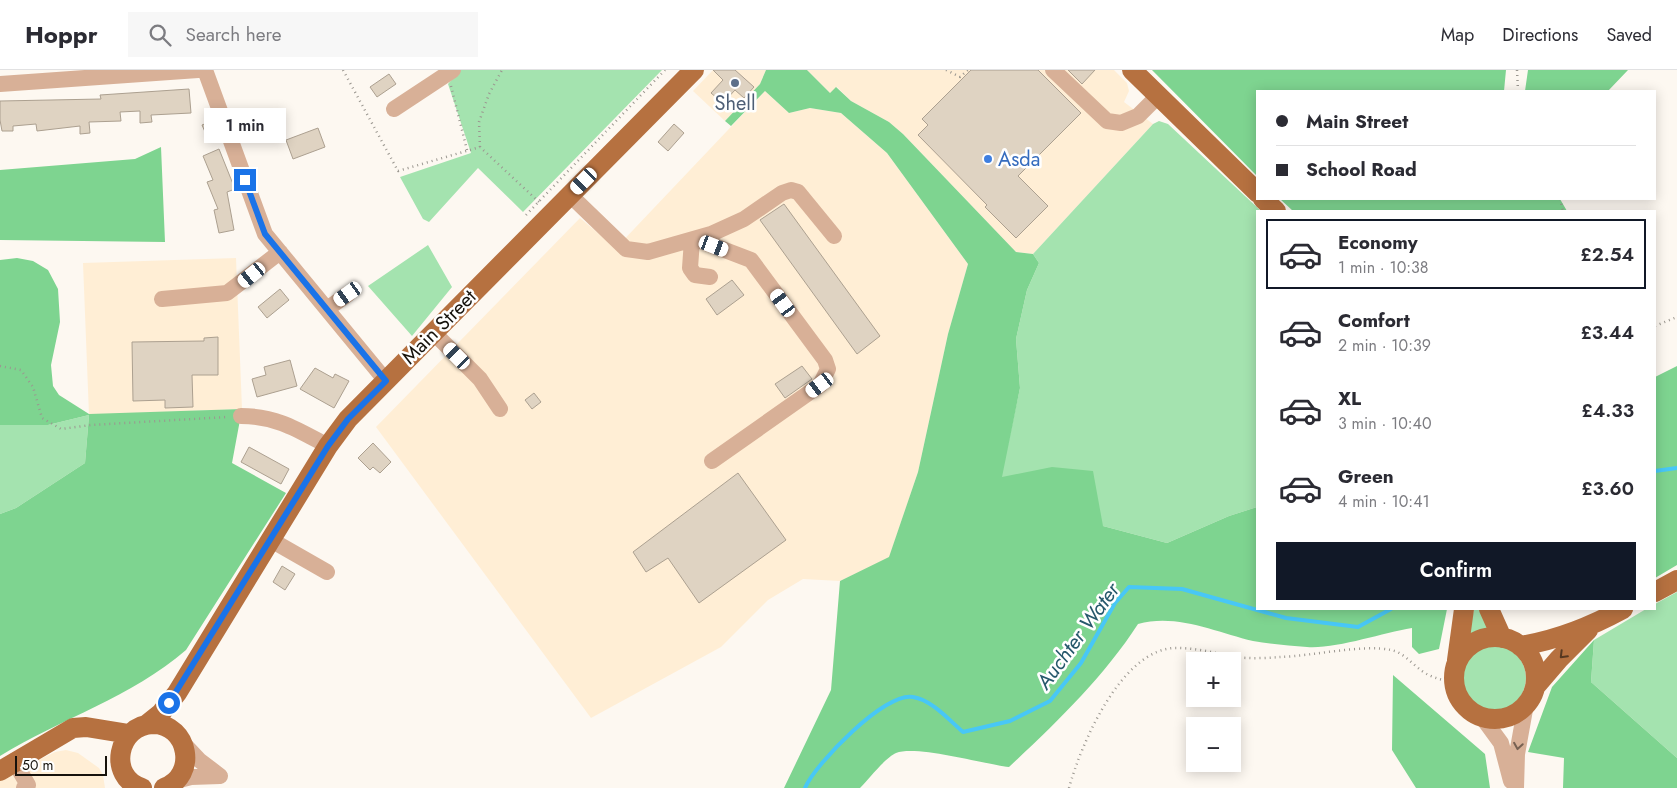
<!DOCTYPE html>
<html lang="en">
<head>
<meta charset="utf-8">
<style>
  body { margin:0; font-family:Jost,sans-serif; background:#f7f7f7; color:#2b2b33; height:100vh; display:flex; flex-direction:column; font-size:19px; white-space:nowrap }
  * { box-sizing:border-box; margin:0 }
  p { font-size:16px; color:#7c7c81 }
  .icon { flex:none; width:28px; height:28px; fill:none; stroke:currentColor; stroke-width:2; stroke-linecap:round; stroke-linejoin:round }
  .map { position:relative; flex:1; overflow:hidden }
  .drawer { position:absolute; left:1256px; top:140px; width:400px; height:400px; display:flex; flex-direction:column; background:#fff; border-radius:0px; box-shadow:0 2px 12px #0003 }
  .drawer>* { flex:none }
  .guide { position:absolute; left:1256px; top:20px; width:400px; height:110px; border-radius:0px; box-shadow:0 2px 12px #0003; display:grid; align-content:center; height:110px; padding:0 20px; background:#fff }
  .fabs { position:absolute; left:1186px; top:582px; display:grid; gap:10px }
  .fabs a { display:grid; place-items:center; width:55px; height:55px; border-radius:0px; background:#fff; box-shadow:0 2px 12px #0003; font-size:25px }
  .scale { position:absolute; left:15px; bottom:12px; width:92px; box-sizing:border-box; padding-left:5px; border:2px solid #16120c; border-top:0; font-size:14px; line-height:18px; white-space:nowrap; color:#16120c; -webkit-text-stroke:4px #fff; paint-order:stroke }
  .end { position:absolute; width:22px; height:22px; margin:-11px; border:6px solid #1a73e8; background:#fff; box-shadow:0 0 0 2px #fff }
  .from { border-radius:50% }
  .bubble { position:absolute; height:35px; border-radius:0px; background:#fff; box-shadow:0 2px 12px #0003; font-size:16px; font-weight:600; line-height:35px; text-align:center }
  .car { position:absolute; width:15px; height:30px; margin:-15px -8px; border-radius:6px; box-shadow:0 0 4px 1px #0007; background:linear-gradient(#fff 24%,#345 0 40%,#fff 0 76%,#345 0 86%,#fff 0) }
  .guide b { display:flex; align-items:center; gap:18px; height:48px; font-size:19px }
  .guide b+b { border-top:1px solid #e1e1e2 }
  .guide i { width:12px; height:12px; background:#2b2b33 }
  ul { padding:9px 0 0; list-style:none }
  li { display:flex; align-items:center; gap:15px; height:70px; margin:0 10px 8px; padding:0 10px; border:2px solid transparent; border-radius:0px }
  li div { flex:1 }
  li b { display:block; font-size:19px }
  li em { font-style:normal; font-weight:600 }
  li.current { border-color:#111827 }
  li>.icon { width:45px; height:45px; stroke-width:1.5 }
  .cta { display:flex; gap:10px; margin-top:auto; padding:10px 20px }
  .cta a { flex:1; height:58px; border-radius:0px; background:#111827; color:#fff; font-size:20px; font-weight:600; line-height:58px; text-align:center }
  header { display:flex; align-items:center; gap:30px; box-sizing:border-box; height:70px; padding:0 25px; background:#fff; border-bottom:1px solid #e1e1e2 }
  header strong { font-size:24px }
  nav { display:flex; gap:28px; margin-inline-start:auto; font-size:18px }
  .search { width:350px; height:45px; background:#f7f7f7; display:flex; align-items:center; gap:12px; box-sizing:border-box; padding:0 18px; border-radius:0px; color:#7c7c81; font-size:19px }
  .map>svg:first-child { display:block }
  .built { fill:#ffeed5 }
  .green { fill:#a4e3af }
  .forest { fill:#7ed490 }
  .lines { fill:none; stroke-linecap:round; stroke-linejoin:round }
  .stream { stroke:#48c7f6; stroke-width:4 }
  .building { fill:#dfd3c2; stroke:#aca090 }
  .path { stroke:#9b9790; stroke-width:2.5; stroke-dasharray:1 4; stroke-linecap:butt }
  .minor { stroke:#d8b097; stroke-width:16 }
  .major { stroke:#b67140; stroke-width:20 }
  .oneway { stroke:#563821 }
  .oneway2 { stroke:#776152 }
  .route { stroke:#1a73e8; stroke-width:6 }
  .service-dot { fill:#5c6f8a; stroke:#fff; stroke-width:2 }
  .shop-dot { fill:#3f7fe0; stroke:#fff; stroke-width:2 }
  .labels { text-anchor:middle; dominant-baseline:central; stroke-width:5; stroke-linejoin:round; paint-order:stroke }
  .service-label { font-size:20px; fill:#4e5e75; stroke:#fff }
  .shop-label { font-size:20px; fill:#366cbe; stroke:#fff; text-anchor:start }
  .street-label { font-size:20px; fill:#16120c; stroke:#fff }
  .water-label { font-size:21px; font-style:italic; fill:#26586c; stroke:#fff }
</style>
</head>
<body>
<header>
<strong>Hoppr</strong>
<div class="search"><svg class="icon" aria-label="search" viewBox="0 0 24 24"><circle cx="10" cy="10" r="6"/><path d="M15 15l6 6"/></svg>Search here</div>
<nav><a>Map</a><a>Directions</a><a>Saved</a></nav>
</header>
<div class="map">
<svg width="1677" height="718" viewBox="0 0 1677 718">
  <rect width="100%" height="100%" fill="#fdf8f1"/>
  <!-- built -->
  <path class="built" d="M 713,0 L 766,0 L 760,14 L 725,51 L 693,21 Z
    M 807,0 L 1114,0 L 1127,13 L 1129,21 L 1124,32 L 1153,54 L 1033,184 L 1016,182 L 903,64 L 889,52 L 851,31 L 837,17 L 830,23 Z
    M 765,21 L 789,43 L 810,38 L 841,43 L 887,83 L 968,194 L 948,264 L 918,402 L 889,488 L 840,511 L 803,509 L 768,530 L 721,577 L 591,648 L 376,357 L 580,148 L 616,178 Z
    M 236,188 L 242,339 L 89,345 L 83,193 Z
    M 66,680 L 78,683 L 99,698 L 103,705 L 105,718 L 0,718 L 0,711 L 14,702 L 55,682 Z"/>
  <!-- green -->
  <path class="green" d="M 460,0 L 662,0 L 523,142 L 478,98 L 429,152 L 423,149 L 400,107 L 471,83 L 448,14 Z
    M 1159,51 L 1168,54 L 1261,141 L 1258,141 L 1257,437 L 1229,446 L 1167,473 L 1103,456 L 1001,407 L 1020,318 L 1016,269 L 1027,220 L 1039,193 L 1033,184 L 1153,54 Z
    M 428,175 L 452,217 L 412,266 L 368,216 Z
    M 89,345 L 85,393 L 16,438 L 0,444 L 0,355 L 48,355 Z
    M 1677,522 L 1677,688 L 1591,612 L 1594,570 L 1646,539 L 1655,539 L 1655,534 Z
    M 1474,539 L 1484,539 L 1495,561 L 1469,564 Z
    M1460 608a33 33 0 1 1 66 0a33 33 0 1 1-66 0Z"/>
  <!-- forest -->
  <path class="forest" d="M 766,0 L 807,0 L 830,23 L 836,17 L 851,31 L 889,52 L 903,64 L 1016,182 L 1033,184 L 1039,193 L 1027,220 L 1016,269 L 1020,318 L 1002,407 L 1052,397 L 1093,401 L 1103,456 L 1167,473 L 1229,446 L 1257,437 L 1258,539 L 1447,539 L 1439,579 L 1419,584 L 1412,577 L 1412,558 C 1381,563 1337,579 1307,577 C 1289,576 1270,574 1253,571 C 1216,562 1176,543 1138,554 C 1103,608 1056,653 1009,697 C 983,694 917,675 896,683 C 886,687 868,710 860,718 L 784,718 L 831,620 L 840,511 L 889,487 L 918,402 L 948,264 L 968,194 L 887,83 L 841,43 L 810,38 L 789,43 L 765,21 L 731,56 L 725,51 L 760,14 Z
    M 1152,0 L 1506,0 L 1504,21 L 1258,21 L 1257,106 Z
    M 1528,0 L 1628,0 L 1608,21 L 1525,21 Z
    M 161,77 L 165,172 L 0,170 L 0,100 L 135,89 Z
    M 1280,129 L 1560,129 L 1567,141 L 1293,141 Z
    M 17,188 L 33,191 L 48,200 L 58,219 L 60,252 L 51,295 L 53,316 L 59,325 L 89,344 L 242,339 L 232,393 L 286,423 L 186,580 C 132,627 60,649 0,686 L 0,444 L 16,438 L 85,393 L 89,345 L 48,355 L 0,355 L 0,190 Z
    M 1677,296 L 1677,495 L 1655,508 L 1655,307 Z
    M 1594,570 L 1591,612 L 1677,688 L 1677,718 L 1563,718 L 1564,688 L 1528,682 L 1552,617 Z
    M 1393,605 L 1485,684 L 1490,718 L 1416,718 L 1392,680 Z"/>
  <g class="lines">
    <!-- stream -->
    <path class="stream" d="M 1655,401 L 1677,398
      M 805,718 C 815,694 886,621 913,627 C 932,630 949,650 963,662 L 1010,651 L 1050,631 L 1081,593 L 1115,533 L 1129,517 L 1182,519 L 1286,548 L 1358,557 L 1391,539"/>
  </g>
  <!-- building -->
  <path class="building" d="M 713,0 L 735,0 L 754,17 L 744,28 L 735,20 L 723,33 L 711,23 L 723,10 Z
    M 971,0 L 1038,0 L 1081,43 L 1018,106 L 1048,136 L 1016,168 L 985,137 L 987,135 L 918,65 L 928,55 L 922,49 Z
    M 1068,0 L 1095,0 L 1082,14 Z
    M 389,4 L 396,14 L 377,27 L 370,17 Z
    M 189,19 L 191,43 L 151,45 L 152,52 L 140,53 L 140,41 L 120,42 L 121,51 L 89,52 L 90,63 L 80,64 L 80,56 L 37,61 L 36,54 L 13,56 L 13,61 L 2,61 L 0,50 L 0,31 L 101,29 L 100,25 Z
    M 212,51 L 219,67 L 209,71 L 202,55 Z
    M 674,54 L 684,63 L 668,81 L 658,72 Z
    M 318,58 L 325,77 L 293,89 L 286,70 Z
    M 219,79 L 235,119 L 227,122 L 234,160 L 219,163 L 214,140 L 218,139 L 207,112 L 213,110 L 203,86 Z
    M 784,134 L 880,266 L 857,284 L 760,150 Z
    M 732,210 L 744,225 L 717,245 L 706,229 Z
    M 280,219 L 289,230 L 267,248 L 258,237 Z
    M 218,267 L 218,305 L 192,305 L 193,337 L 165,338 L 165,330 L 133,331 L 132,272 L 204,271 L 204,268 Z
    M 290,290 L 297,316 L 257,327 L 252,309 L 266,305 L 264,297 Z
    M 802,296 L 812,309 L 785,328 L 775,314 Z
    M 315,298 L 333,308 L 335,304 L 349,311 L 334,338 L 300,319 Z
    M 534,323 L 541,332 L 532,339 L 525,330 Z
    M 373,373 L 391,392 L 380,403 L 373,397 L 370,400 L 358,388 Z
    M 249,377 L 289,399 L 281,414 L 241,392 Z
    M 738,403 L 786,470 L 699,533 L 668,488 L 646,502 L 633,482 Z
    M 282,496 L 295,504 L 285,520 L 273,512 Z"/>
  <g class="lines">
    <!-- path -->
    <path class="path" d="M 343,0 L 398,101 L 480,77 L 539,132
      M 946,0 L 960,7 L 968,0
      M 1517,0 L 1518,21
      M 451,16 L 467,80
      M 480,77 L 479,52 L 489,24 L 502,0
      M 1560,129 L 1563,141
      M 526,145 L 665,0
      M 1655,256 L 1677,247
      M 0,296 L 21,300 L 33,317 L 42,348 L 61,359 L 91,355 L 227,347
      M 1069,718 C 1081,674 1122,578 1176,578 C 1196,578 1216,583 1236,587 C 1250,589 1267,588 1281,587 C 1311,586 1364,574 1391,580 C 1403,582 1412,594 1422,601 C 1432,608 1442,610 1454,612"/>
    <!-- minor -->
    <path class="minor" d="M 205,0 L 265,164 L 386,311
      M 1053,0 L 1107,51 L 1121,53 L 1138,46 L 1158,26
      M 0,14 L 198,0
      M 394,39 L 453,0
      M 570,125 L 626,179 L 648,182 L 711,164 L 744,149 L 782,123 L 791,120 L 798,122 L 834,166
      M 696,169 L 751,190 L 825,290 L 828,299 L 820,315 L 712,391
      M 692,170 L 690,198 L 695,205 L 710,207
      M 162,229 L 227,223 L 280,182
      M 327,239 L 348,224
      M 434,263 L 480,309 L 500,339
      M 241,346 C 277,346 298,360 328,376
      M 271,470 L 327,502
      M 1482,647 L 1501,673 L 1511,711
      M 183,673 L 199,690 L 220,706
      M 14,691 L 28,715 L 24,718
      M 176,711 L 191,707 L 220,706
      M 1516,718 L 1517,684 L 1526,634"/>
    <!-- major -->
    <path class="major" d="M 1132,0 L 1258,123
      M 1263,129 L 1276,141
      M 1655,522 L 1677,510
      M 1489,539 L 1502,568
      M1454 608a41 41 0 1 1 82 0a41 41 0 1 1-82 0Z
      M 1520,576 C 1558,570 1590,557 1623,539
      M 1457,590 L 1464,539
      M 1535,617 L 1559,589 L 1588,560
      M 146,655 L 161,643 L 177,623 L 328,376 L 348,349 L 694,0
      M 0,701 L 73,658 L 86,657 L 129,664
      M 142,718 C 107,707 117,655 153,654 C 189,654 198,706 164,718"/>
  </g>
  <!-- one-way arrows -->
  <defs><path id="oneway-chevron" d="M-2-3.5L2.5 0L-2 3.5" fill="none" stroke-width="1.6" stroke-linecap="round" stroke-linejoin="round" transform="scale(1.25)"/></defs>
  <use class="oneway" href="#oneway-chevron" transform="translate(1563 585) rotate(135)"/>
  <use class="oneway2" href="#oneway-chevron" transform="translate(1518 676) rotate(99)"/>
  <g class="lines">
    <!-- route -->
    <path class="route" d="M 169,633 L 328,376 L 348,349 L 386,311 L 265,164 L 245,110"/>
  </g>
  <!-- markers -->
  <circle class="service-dot" cx="735" cy="13" r="5"/>
  <circle class="shop-dot" cx="988" cy="89" r="5"/>
  <g class="labels">
    <!-- service labels -->
    <g class="service-label">
      <text x="735" y="33">Shell</text>
    </g>
    <!-- shop labels -->
    <g class="shop-label">
      <text x="998" y="89">Asda</text>
    </g>
    <!-- street labels -->
    <g class="street-label">
      <text transform="translate(439 257) rotate(-45)">Main Street</text>
    </g>
    <!-- water labels -->
    <g class="water-label">
      <text transform="translate(1078 566) rotate(-54)">Auchter Water</text>
    </g>
  </g>
</svg>
<div class="fabs">
<a>+</a>
<a>−</a>
</div>
<div class="scale">50 m</div>
<i class="end from" style="left:169px;top:633px"></i>
<i class="end" style="left:245px;top:110px"></i>
<div class="bubble" style="left:204px;top:38px;width:82px">1 min</div>
<i class="car" style="left:584px;top:111px;rotate:225deg"></i>
<i class="car" style="left:714px;top:176px;rotate:111deg"></i>
<i class="car" style="left:252px;top:205px;rotate:231deg"></i>
<i class="car" style="left:348px;top:224px;rotate:235deg"></i>
<i class="car" style="left:783px;top:233px;rotate:324deg"></i>
<i class="car" style="left:457px;top:286px;rotate:315deg"></i>
<i class="car" style="left:820px;top:315px;rotate:233deg"></i>
<div class="guide">
<b><i class="from"></i>Main Street</b>
<b><i></i>School Road</b>
</div>
<section class="drawer">
<ul>
<li class="current"><svg class="icon" aria-label="car" viewBox="0 0 24 24"><path d="M5 17H2v-5l4-1 3-4h7l3 4 3 1v5h-3M9 17h6M6 11h13"/><circle cx="7" cy="17" r="2"/><circle cx="17" cy="17" r="2"/></svg><div><b>Economy</b><p>1 min · 10:38</p></div><em>£2.54</em></li>
<li><svg class="icon" aria-label="car" viewBox="0 0 24 24"><path d="M5 17H2v-5l4-1 3-4h7l3 4 3 1v5h-3M9 17h6M6 11h13"/><circle cx="7" cy="17" r="2"/><circle cx="17" cy="17" r="2"/></svg><div><b>Comfort</b><p>2 min · 10:39</p></div><em>£3.44</em></li>
<li><svg class="icon" aria-label="car" viewBox="0 0 24 24"><path d="M5 17H2v-5l4-1 3-4h7l3 4 3 1v5h-3M9 17h6M6 11h13"/><circle cx="7" cy="17" r="2"/><circle cx="17" cy="17" r="2"/></svg><div><b>XL</b><p>3 min · 10:40</p></div><em>£4.33</em></li>
<li><svg class="icon" aria-label="car" viewBox="0 0 24 24"><path d="M5 17H2v-5l4-1 3-4h7l3 4 3 1v5h-3M9 17h6M6 11h13"/><circle cx="7" cy="17" r="2"/><circle cx="17" cy="17" r="2"/></svg><div><b>Green</b><p>4 min · 10:41</p></div><em>£3.60</em></li>
</ul>
<div class="cta"><a>Confirm</a></div>
</section>
</div>
</body>
</html>
